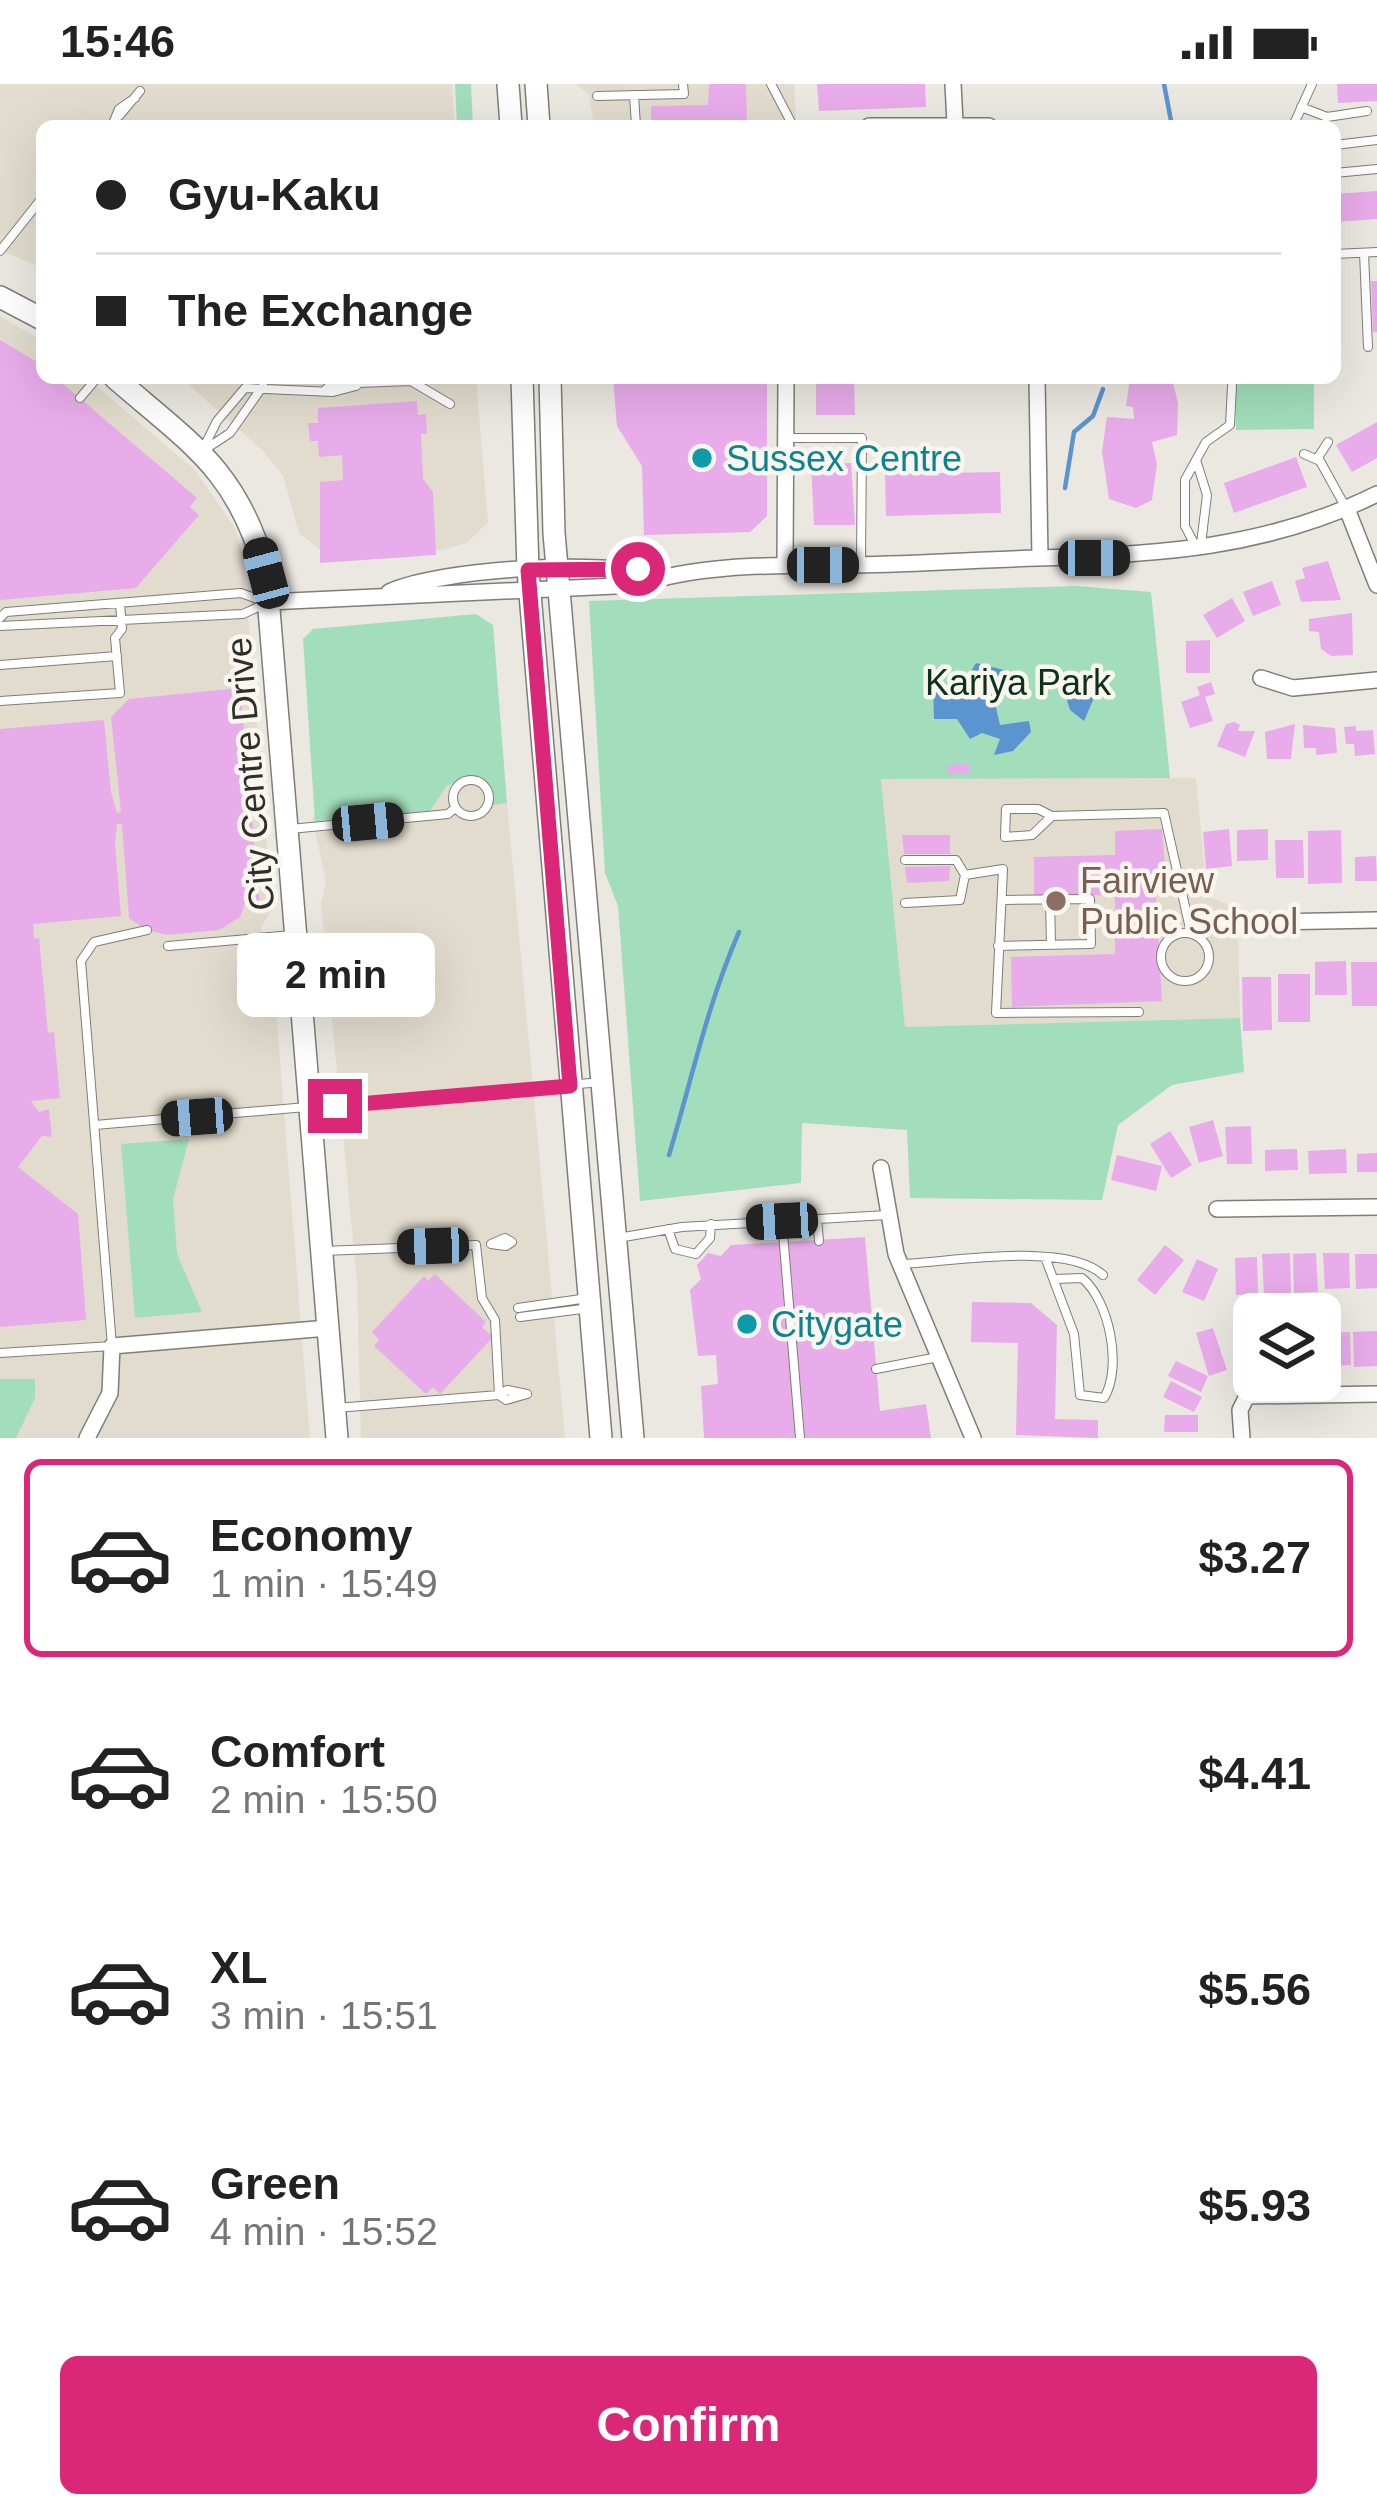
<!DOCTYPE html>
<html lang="en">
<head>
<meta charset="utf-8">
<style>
  body { margin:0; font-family:Helvetica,sans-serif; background:#f2f2f2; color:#222; height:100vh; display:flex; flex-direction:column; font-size:45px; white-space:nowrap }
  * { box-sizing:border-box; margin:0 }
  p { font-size:39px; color:#767676 }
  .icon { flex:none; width:66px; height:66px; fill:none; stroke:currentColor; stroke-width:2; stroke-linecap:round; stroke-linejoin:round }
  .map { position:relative; height:1354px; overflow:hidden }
  .sheet { display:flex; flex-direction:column; background:#fff; flex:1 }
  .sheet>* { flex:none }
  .hud { position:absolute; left:36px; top:36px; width:1305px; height:264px; border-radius:18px; box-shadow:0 12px 48px #0002; display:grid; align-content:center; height:264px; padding:0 60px; background:#fff }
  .fabs { position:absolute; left:1233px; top:1209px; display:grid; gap:24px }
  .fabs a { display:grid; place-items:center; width:108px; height:108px; border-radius:18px; background:#fff; box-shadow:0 12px 48px #0002; font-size:60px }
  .end { position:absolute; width:54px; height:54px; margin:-27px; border:15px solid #db2777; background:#fff; box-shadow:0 0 0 6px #fff }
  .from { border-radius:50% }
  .bubble { position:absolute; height:84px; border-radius:18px; background:#fff; box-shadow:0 12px 48px #0002; font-size:39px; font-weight:800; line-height:84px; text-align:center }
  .car { position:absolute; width:36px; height:72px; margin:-36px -18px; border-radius:15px; box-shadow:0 0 9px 3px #0007; background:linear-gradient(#222 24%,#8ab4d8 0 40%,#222 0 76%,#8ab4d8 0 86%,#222 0) }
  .hud b { display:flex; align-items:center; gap:42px; height:114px; font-size:45px }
  .hud b+b { border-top:3px solid #e0e0e0 }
  .hud i { width:30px; height:30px; background:#222 }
  ul { padding:21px 0 0; list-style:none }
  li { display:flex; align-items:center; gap:36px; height:198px; margin:0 24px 18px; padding:0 36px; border:6px solid transparent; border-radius:18px }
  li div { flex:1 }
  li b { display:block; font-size:45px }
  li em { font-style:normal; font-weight:800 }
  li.active { border-color:#db2777 }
  li>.icon { width:108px; height:108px; stroke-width:1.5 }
  .cta { display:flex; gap:24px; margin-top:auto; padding:24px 60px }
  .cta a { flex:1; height:138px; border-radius:18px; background:#db2777; color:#fff; font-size:48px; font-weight:800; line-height:138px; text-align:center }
  .status { display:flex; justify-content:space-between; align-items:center; height:84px; padding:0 60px; background:#fff; direction:ltr }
  .status svg { height:33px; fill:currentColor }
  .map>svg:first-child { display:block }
  .built { fill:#e1dccd }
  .green { fill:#a2debb }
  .water { fill:#5b94cf }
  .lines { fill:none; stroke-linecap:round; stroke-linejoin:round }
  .stream { stroke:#5b94cf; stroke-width:4.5 }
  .building { fill:#e8acea }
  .lane-casing { stroke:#7f7d76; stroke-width:10 }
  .street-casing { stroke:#7f7d76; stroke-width:18 }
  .secondary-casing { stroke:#7f7d76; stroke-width:24 }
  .lane { stroke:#fff; stroke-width:8 }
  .street { stroke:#fff; stroke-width:15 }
  .secondary { stroke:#fff; stroke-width:21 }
  .route { stroke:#db2777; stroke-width:15 }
  .culture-dot { fill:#0f9aa8; stroke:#f8f6ee; stroke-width:4.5 }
  .education-dot { fill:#8d6e63; stroke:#f8f6ee; stroke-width:4.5 }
  .labels { text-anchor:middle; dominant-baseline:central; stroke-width:9; stroke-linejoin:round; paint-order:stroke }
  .culture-label { font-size:36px; fill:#0d838f; stroke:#f8f6ee; text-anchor:start }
  .park-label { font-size:36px; fill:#0c321f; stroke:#f8f6ee }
  .street-label { font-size:36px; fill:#2e2e2b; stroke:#f8f6ee }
  .education-label { font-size:36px; fill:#785e54; stroke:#f8f6ee; text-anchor:start }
</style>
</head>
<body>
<div class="status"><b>15:46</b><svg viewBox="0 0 49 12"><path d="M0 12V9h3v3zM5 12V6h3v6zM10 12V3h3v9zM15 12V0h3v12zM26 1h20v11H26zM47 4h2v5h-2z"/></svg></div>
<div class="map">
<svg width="1377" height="1354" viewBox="0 0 1377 1354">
  <rect width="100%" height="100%" fill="#ebe8e1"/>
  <!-- built -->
  <path class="built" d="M 0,0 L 452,0 L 455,42 L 42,42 L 42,184 L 0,166 Z
    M 576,0 L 794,0 L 796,33 L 789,42 L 594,42 L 589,11 Z
    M 0,232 L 42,257 L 42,294 L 87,294 L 195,386 L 235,444 L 243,472 L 272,825 L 261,843 L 263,867 L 272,877 L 310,1354 L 0,1354 Z
    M 181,294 L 476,294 L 488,438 L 467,459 L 442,466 L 332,475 L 299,449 L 283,392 L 263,367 Z
    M 468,692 L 481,699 L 492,720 L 507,719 L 565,1354 L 361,1354 L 357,1199 L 321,819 L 326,797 L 312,733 L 430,727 L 446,703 Z
    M 1196,694 L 1207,812 L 1231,822 L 1238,847 L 1240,934 L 905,943 L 881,695 Z"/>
  <!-- green -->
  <path class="green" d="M 455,0 L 471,0 L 473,42 L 457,42 Z
    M 1236,294 L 1314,294 L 1314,345 L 1236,346 Z
    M 1076,502 L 1151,508 L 1170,694 L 881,695 L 905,943 L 1240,934 L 1244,988 L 1172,1001 L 1118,1041 L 1102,1116 L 910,1114 L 907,1046 L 802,1039 L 801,1099 L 640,1117 L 618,822 L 605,789 L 589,517 Z
    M 476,530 L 493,541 L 507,719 L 492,721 L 481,699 L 467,692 L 446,703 L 430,727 L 315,737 L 303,555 L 313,545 Z
    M 189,1055 L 173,1115 L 177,1170 L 202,1228 L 135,1234 L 121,1060 Z
    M 0,1295 L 35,1295 L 35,1314 L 16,1354 L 0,1354 Z"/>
  <!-- water -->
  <path class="water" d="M 976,579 L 1004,586 L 1007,597 L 994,615 L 1000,641 L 1029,637 L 1031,648 L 1013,667 L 994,671 L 1000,655 L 982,649 L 970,655 L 957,635 L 934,635 L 933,605 L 962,602 Z
    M 1077,590 L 1090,596 L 1094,614 L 1084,637 L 1070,626 L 1065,610 Z"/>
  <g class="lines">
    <!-- stream -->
    <path class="stream" d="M 1164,0 L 1172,42
      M 1065,404 L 1074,348 L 1093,332 L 1103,305
      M 669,1071 C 692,995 707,921 739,848"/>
  </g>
  <!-- building -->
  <path class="building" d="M 709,0 L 746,0 L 747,42 L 651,42 L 651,22 L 708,21 Z
    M 817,0 L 925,0 L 926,23 L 819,27 Z
    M 1337,0 L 1377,0 L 1377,17 L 1338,19 Z
    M 1377,107 L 1377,135 L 1335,138 L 1335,110 Z
    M 1371,197 L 1377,197 L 1377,248 L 1373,248 Z
    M 0,256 L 42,281 L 42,294 L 56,294 L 197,414 L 190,423 L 199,431 L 136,504 L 0,516 Z
    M 613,294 L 767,294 L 767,432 L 750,448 L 644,451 L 642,382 L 617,342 Z
    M 816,294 L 854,294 L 855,331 L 816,331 Z
    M 1130,294 L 1172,294 L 1178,319 L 1177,351 L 1152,358 L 1157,380 L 1152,416 L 1136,424 L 1109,415 L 1102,367 L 1107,333 L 1134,335 L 1133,323 L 1126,322 Z
    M 417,317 L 418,331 L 426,330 L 427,350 L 421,350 L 423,395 L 433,408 L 436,471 L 320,479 L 320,398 L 343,396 L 342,371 L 319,373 L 318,357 L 310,357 L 308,339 L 318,339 L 318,324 Z
    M 1377,338 L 1377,374 L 1352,388 L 1336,361 Z
    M 1296,373 L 1307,403 L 1234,429 L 1224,399 Z
    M 851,379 L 855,441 L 814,441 L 811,380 Z
    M 1000,388 L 1001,429 L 886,432 L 885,390 Z
    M 1328,477 L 1341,516 L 1301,518 L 1295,497 L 1305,494 L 1302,484 Z
    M 1272,497 L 1281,521 L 1253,532 L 1243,508 Z
    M 1232,514 L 1245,537 L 1217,554 L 1203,531 Z
    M 1352,529 L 1353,571 L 1331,572 L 1321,565 L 1319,548 L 1309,547 L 1309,535 Z
    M 1210,556 L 1210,589 L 1186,589 L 1186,557 Z
    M 1211,598 L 1215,610 L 1205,613 L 1213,637 L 1190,644 L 1181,618 L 1200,611 L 1197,603 Z
    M 240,604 L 260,823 L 253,824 L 248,811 L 240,833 L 219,846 L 167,851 L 147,846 L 129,834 L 122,740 L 117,740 L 115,760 L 121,832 L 33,840 L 34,855 L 39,854 L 48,949 L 54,948 L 60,1014 L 31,1017 L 39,1028 L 49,1025 L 52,1053 L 42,1052 L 18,1083 L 78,1130 L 86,1236 L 0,1243 L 0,645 L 104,636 L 111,708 L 117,729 L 121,728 L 111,633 L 129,615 Z
    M 1234,638 L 1240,641 L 1238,647 L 1255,647 L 1245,673 L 1217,662 L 1226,640 Z
    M 1295,640 L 1291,675 L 1267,675 L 1265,648 Z
    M 1303,641 L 1335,644 L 1337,669 L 1316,671 L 1316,664 L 1304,664 Z
    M 1356,642 L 1356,647 L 1373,646 L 1375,670 L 1355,672 L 1354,660 L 1346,660 L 1344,643 Z
    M 970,680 L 970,689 L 947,690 L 947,681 Z
    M 1162,745 L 1166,794 L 1155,796 L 1162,917 L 1012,923 L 1011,873 L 1115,870 L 1115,811 L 1034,812 L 1034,773 L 1115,771 L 1115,747 Z
    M 1229,745 L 1232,782 L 1206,785 L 1203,748 Z
    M 1268,745 L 1268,776 L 1237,777 L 1237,746 Z
    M 1341,746 L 1342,799 L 1308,800 L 1308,747 Z
    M 902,751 L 950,751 L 950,770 L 904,770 Z
    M 1275,756 L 1303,756 L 1304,794 L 1276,794 Z
    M 1376,772 L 1377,797 L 1355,797 L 1355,773 Z
    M 950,782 L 949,797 L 907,799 L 905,783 Z
    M 1346,877 L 1347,911 L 1315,911 L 1315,878 Z
    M 1351,878 L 1377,878 L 1377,922 L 1352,922 Z
    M 1278,890 L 1310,890 L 1310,938 L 1278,938 Z
    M 1242,893 L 1271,893 L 1272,946 L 1243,947 Z
    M 1213,1036 L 1223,1072 L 1199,1079 L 1189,1043 Z
    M 1251,1042 L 1252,1080 L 1227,1080 L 1225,1043 Z
    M 1170,1047 L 1192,1081 L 1171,1094 L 1150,1060 Z
    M 1297,1065 L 1298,1086 L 1265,1087 L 1265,1066 Z
    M 1346,1065 L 1347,1089 L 1309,1090 L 1308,1067 Z
    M 1377,1069 L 1377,1088 L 1357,1088 L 1357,1070 Z
    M 1117,1071 L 1162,1082 L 1156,1107 L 1111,1096 Z
    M 865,1153 L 880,1327 L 926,1320 L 931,1354 L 704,1354 L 701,1302 L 718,1300 L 716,1271 L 698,1272 L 690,1206 L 701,1195 L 697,1181 L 708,1169 L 721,1172 L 731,1161 Z
    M 1165,1161 L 1184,1176 L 1155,1211 L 1137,1196 Z
    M 1290,1169 L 1291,1209 L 1264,1210 L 1262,1170 Z
    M 1316,1169 L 1318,1208 L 1294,1209 L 1293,1170 Z
    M 1323,1169 L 1349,1169 L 1350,1204 L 1325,1205 Z
    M 1355,1170 L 1377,1170 L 1377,1204 L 1356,1205 Z
    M 1257,1173 L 1258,1210 L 1236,1211 L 1235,1174 Z
    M 1197,1175 L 1218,1185 L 1204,1217 L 1182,1208 Z
    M 435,1190 L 486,1238 L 482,1243 L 493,1253 L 440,1310 L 433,1303 L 426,1310 L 374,1262 L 379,1256 L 372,1248 L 424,1192 L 428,1197 Z
    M 972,1218 L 1031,1219 L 1057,1241 L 1055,1335 L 1098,1336 L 1098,1354 L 1016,1351 L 1018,1259 L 971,1258 Z
    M 1213,1244 L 1227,1286 L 1209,1292 L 1196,1249 Z
    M 1254,1244 L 1254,1281 L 1237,1282 L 1233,1246 Z
    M 1377,1247 L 1377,1282 L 1354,1283 L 1353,1248 Z
    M 1350,1248 L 1351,1281 L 1326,1282 L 1325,1249 Z
    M 1176,1277 L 1208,1292 L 1201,1308 L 1168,1292 Z
    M 1171,1297 L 1202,1313 L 1194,1328 L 1163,1313 Z
    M 1165,1331 L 1198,1331 L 1198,1348 L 1164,1348 Z"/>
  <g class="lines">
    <!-- lane casing -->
    <g class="lane-casing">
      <path id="lane" d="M 771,0 L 793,42
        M 634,11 L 636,42
        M 597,12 L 684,10 L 683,0
        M 1301,23 L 1327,33 L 1367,27
        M 119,32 L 140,7
        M 112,42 L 119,25 L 135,14
        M 1293,42 L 1312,0
        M 1335,61 L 1377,56
        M 1335,89 L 1377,85
        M 0,167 L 42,114
        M 1364,169 L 1368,263
        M 1335,170 L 1377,168
        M 58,295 L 59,294
        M 325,306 L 331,300 L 411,297 L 450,320
        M 80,314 L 97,294
        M 787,354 L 862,354 L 861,479
        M 204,366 L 230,349 L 263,302
        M 202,367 L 217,337 L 245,304 L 333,308 L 356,302
        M 1304,370 L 1320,377 L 1346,424
        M 1317,375 L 1328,358
        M 1197,379 L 1207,411 L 1201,460
        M 1195,461 L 1185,442 L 1185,396 L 1206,358 L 1230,341 L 1232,302
        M 0,534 L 6,528 L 241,509 L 266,518
        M 0,542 L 243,530 L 267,519
        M 0,581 L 117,572
        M 0,617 L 120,609 L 115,554 L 122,545 L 120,519
        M453 714a18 18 0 1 1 36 0a18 18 0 1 1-36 0Z
        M 1052,732 L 1032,751 L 1005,753 L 1006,725 L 1038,725 L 1052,732 L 1164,729 L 1191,849
        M 290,745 L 448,730 L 455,724
        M 905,776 L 956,776 L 965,791 L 1003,785 L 996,929 L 1139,928
        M 1050,815 L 1051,860
        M 905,819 L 960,816 L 965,791
        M1161 873a24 24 0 1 1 48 0a24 24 0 1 1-48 0Z
        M 1198,852 L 1226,838 L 1264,838
        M 168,862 L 292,851
        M 998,862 L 1091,860 L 1090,815 L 1005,816
        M 95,1041 L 602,998
        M 817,1135 L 819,1157
        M 782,1137 L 800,1354
        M 668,1145 L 675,1165 L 696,1170 L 710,1154 L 711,1140
        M 505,1154 L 512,1158 L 506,1162 L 491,1160 Z
        M 618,1154 L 682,1143 L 887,1131
        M 323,1167 L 476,1161 L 482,1214 L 495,1236 L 499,1311 L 336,1324
        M 1045,1173 L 1074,1250 L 1080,1311 L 1104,1314 C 1123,1283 1109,1216 1082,1194 L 1056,1195
        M 901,1180 C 951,1178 1066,1157 1103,1191
        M 518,1224 L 588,1214
        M 520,1233 L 590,1224
        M 0,1269 L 112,1262 L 81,877 L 94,858 L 147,846
        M 876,1285 L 938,1273
        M 499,1311 L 506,1316 L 527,1310
        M 499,1311 L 507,1306 L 527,1310"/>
    </g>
    <!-- street casing -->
    <g class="street-casing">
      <path id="street" d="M 953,0 L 955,39
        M 869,42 L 989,42
        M 1037,294 L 1040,474
        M 1347,425 L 1377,501
        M 785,481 L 786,294
        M 389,508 C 444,484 603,475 661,492
        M 268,518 L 637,501 C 705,478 784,482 855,481 C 916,480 977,476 1038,474 C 1157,471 1268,464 1377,410
        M 1261,594 L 1293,604 L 1377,596
        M 1265,838 L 1377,836
        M 881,1084 L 896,1170 L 973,1354
        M 1217,1125 L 1377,1123
        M 87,1354 L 110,1309 L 112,1262 L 328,1244
        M 1242,1354 L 1240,1326 L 1247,1312 L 1377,1310"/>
    </g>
    <!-- secondary casing -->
    <g class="secondary-casing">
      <path id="secondary" d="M 508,0 L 511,42
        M 536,0 L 539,42
        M 0,213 L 42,235
        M 115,294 C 191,360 238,386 266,489 L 337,1354
        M 522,294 L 528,486 L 601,1354
        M 550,294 L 554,449 L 633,1354"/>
    </g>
    <!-- lane -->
    <use href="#lane" class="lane"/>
    <!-- street -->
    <use href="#street" class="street"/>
    <!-- secondary -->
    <use href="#secondary" class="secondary"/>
  </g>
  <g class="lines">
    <!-- route -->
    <path class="route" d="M 335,1022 L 570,1002 L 528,486 L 638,485"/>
  </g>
  <!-- markers -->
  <g class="culture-dot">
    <circle cx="702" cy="374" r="12"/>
    <circle cx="747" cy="1240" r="12"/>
  </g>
  <circle class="education-dot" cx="1056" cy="817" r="12"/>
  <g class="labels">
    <!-- culture labels -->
    <g class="culture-label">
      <text x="726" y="374">Sussex Centre</text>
      <text x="771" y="1240">Citygate</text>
    </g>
    <!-- park labels -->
    <g class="park-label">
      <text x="1018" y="598">Kariya Park</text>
    </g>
    <!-- street labels -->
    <g class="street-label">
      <text transform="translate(250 690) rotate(-95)">City Centre Drive</text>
    </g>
    <!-- education labels -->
    <g class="education-label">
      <text x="1080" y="796">Fairview<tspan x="1080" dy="41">Public School</tspan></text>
    </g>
  </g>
</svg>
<div class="fabs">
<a><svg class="icon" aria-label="layers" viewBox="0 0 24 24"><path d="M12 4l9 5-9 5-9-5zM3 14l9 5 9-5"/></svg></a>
</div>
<i class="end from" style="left:638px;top:485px"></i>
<i class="end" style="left:335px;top:1022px"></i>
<div class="bubble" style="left:237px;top:849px;width:198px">2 min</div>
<i class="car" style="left:1094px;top:474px;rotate:90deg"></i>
<i class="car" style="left:823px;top:481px;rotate:90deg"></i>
<i class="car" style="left:266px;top:489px;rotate:345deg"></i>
<i class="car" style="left:368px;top:738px;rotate:85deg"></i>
<i class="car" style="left:197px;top:1033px;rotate:266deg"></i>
<i class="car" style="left:782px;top:1137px;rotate:267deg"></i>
<i class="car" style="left:433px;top:1162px;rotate:268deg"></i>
<div class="hud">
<b><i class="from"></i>Gyu-Kaku</b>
<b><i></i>The Exchange</b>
</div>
</div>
<section class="sheet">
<ul>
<li class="active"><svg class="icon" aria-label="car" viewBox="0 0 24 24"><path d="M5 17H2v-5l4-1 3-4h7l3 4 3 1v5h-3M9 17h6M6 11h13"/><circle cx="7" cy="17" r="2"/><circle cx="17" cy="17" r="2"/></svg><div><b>Economy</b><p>1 min · 15:49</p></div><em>$3.27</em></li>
<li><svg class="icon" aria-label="car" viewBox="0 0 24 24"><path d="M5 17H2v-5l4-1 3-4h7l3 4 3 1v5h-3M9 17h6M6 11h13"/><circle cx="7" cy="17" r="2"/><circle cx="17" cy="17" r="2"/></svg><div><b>Comfort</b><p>2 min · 15:50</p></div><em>$4.41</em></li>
<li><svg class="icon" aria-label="car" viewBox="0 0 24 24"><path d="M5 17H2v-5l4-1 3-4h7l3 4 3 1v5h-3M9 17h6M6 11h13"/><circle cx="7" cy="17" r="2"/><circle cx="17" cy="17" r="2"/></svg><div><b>XL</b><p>3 min · 15:51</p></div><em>$5.56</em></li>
<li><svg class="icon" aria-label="car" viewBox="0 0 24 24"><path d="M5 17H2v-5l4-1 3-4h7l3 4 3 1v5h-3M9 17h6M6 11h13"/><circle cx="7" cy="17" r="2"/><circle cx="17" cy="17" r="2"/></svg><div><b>Green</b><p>4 min · 15:52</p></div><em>$5.93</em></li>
</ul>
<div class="cta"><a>Confirm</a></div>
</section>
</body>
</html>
